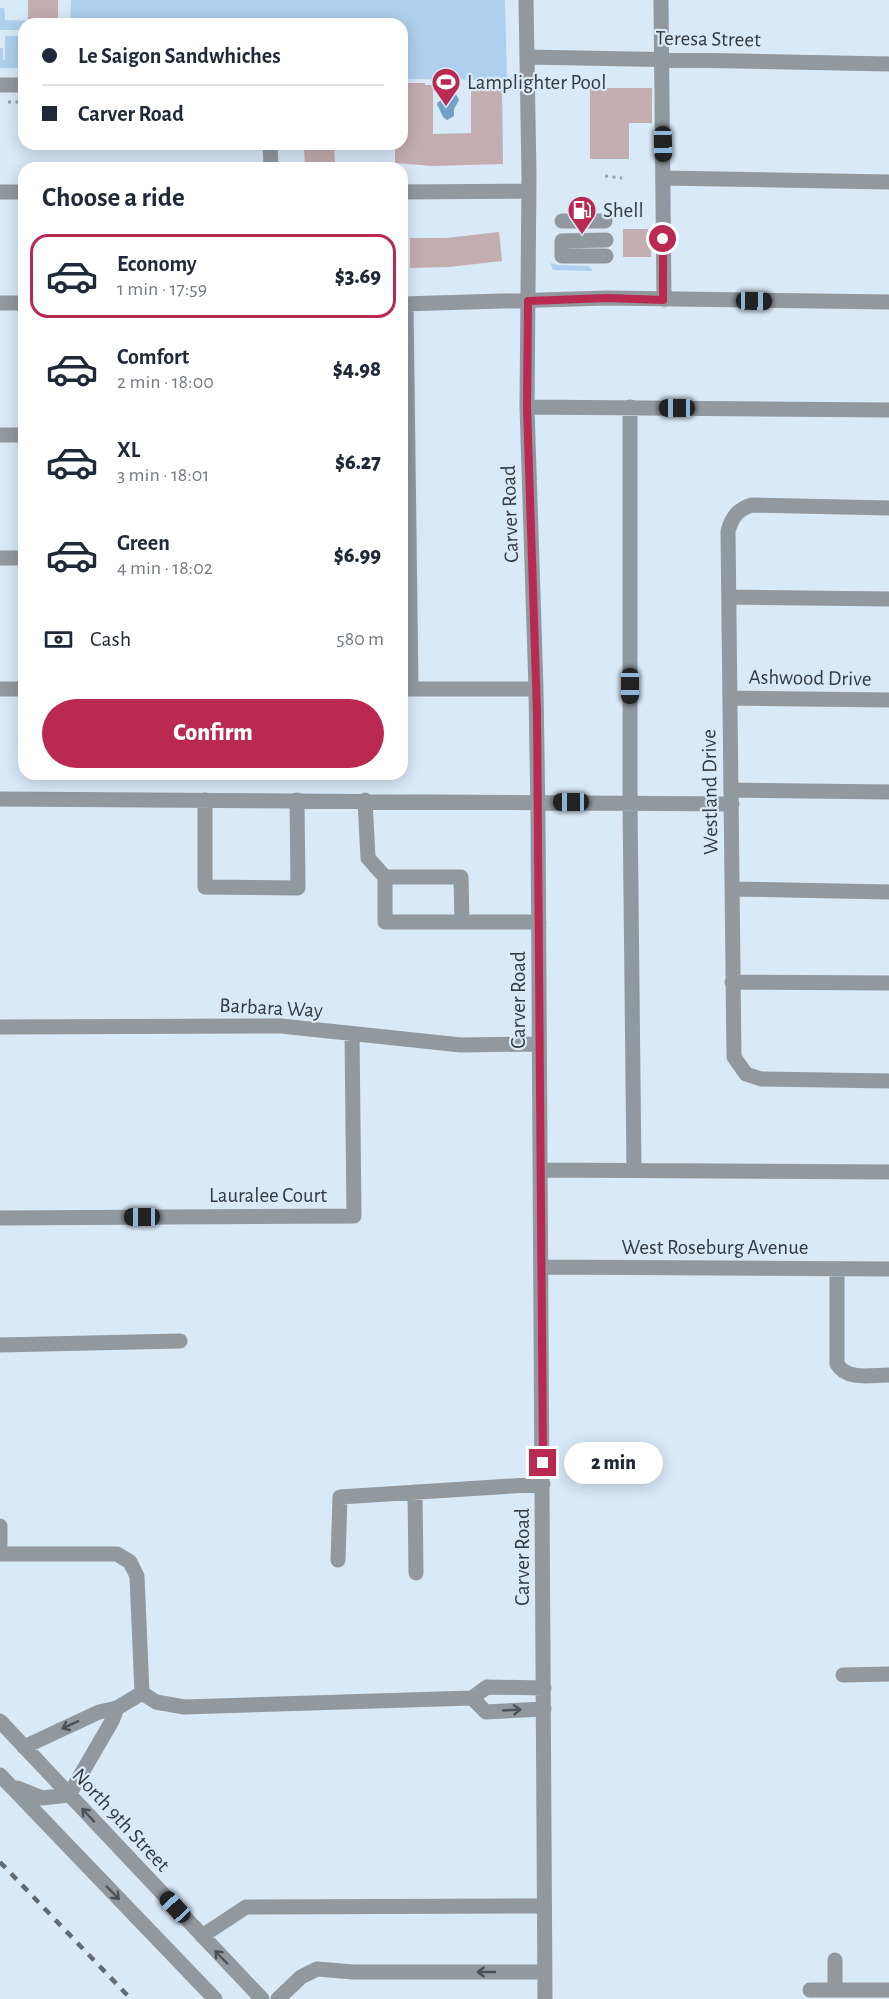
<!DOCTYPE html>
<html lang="en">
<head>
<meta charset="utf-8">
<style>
  body { margin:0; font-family:"Alegreya Sans",sans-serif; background:#f6f6f7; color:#1f2937; height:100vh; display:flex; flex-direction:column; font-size:22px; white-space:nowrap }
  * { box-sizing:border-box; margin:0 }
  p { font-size:20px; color:#747a83 }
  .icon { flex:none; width:33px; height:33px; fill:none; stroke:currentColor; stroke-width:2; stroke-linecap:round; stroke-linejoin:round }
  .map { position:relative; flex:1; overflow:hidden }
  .panel { position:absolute; left:18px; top:162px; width:390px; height:618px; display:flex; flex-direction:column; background:#fff; border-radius:18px; box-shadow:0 3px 15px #0003 }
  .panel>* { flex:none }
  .top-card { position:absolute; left:18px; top:18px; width:390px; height:132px; border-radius:18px; box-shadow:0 3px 15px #0003; display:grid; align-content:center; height:132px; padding:0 24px; background:#fff }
  .end { position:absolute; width:27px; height:27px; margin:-14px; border:8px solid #b92952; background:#fff; box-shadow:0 0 0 3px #fff }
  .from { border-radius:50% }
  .bubble { position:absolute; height:42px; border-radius:21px; background:#fff; box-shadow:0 3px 15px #0003; font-size:20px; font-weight:800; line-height:42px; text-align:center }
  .car { position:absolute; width:18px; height:36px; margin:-18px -9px; border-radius:8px; box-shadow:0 0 4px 2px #0007; background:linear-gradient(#222 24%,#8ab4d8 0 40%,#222 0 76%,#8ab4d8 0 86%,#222 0) }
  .top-card b { display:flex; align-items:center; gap:21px; height:57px; font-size:22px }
  .top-card b+b { border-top:2px solid #e0e1e3 }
  .top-card i { width:15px; height:15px; background:#1f2937 }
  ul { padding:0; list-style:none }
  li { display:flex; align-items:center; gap:18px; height:84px; margin:0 12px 9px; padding:0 12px; border:3px solid transparent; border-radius:18px }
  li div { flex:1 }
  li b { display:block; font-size:22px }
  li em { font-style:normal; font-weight:800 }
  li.on { border-color:#b92952 }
  li>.icon { width:54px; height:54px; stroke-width:1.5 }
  h2 { padding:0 24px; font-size:27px; line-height:72px }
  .pay { display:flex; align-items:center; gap:15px; height:66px; padding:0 24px; font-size:22px }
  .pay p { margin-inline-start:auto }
  .button { display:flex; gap:12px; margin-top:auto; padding:12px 24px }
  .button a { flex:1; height:69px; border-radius:36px; background:#b92952; color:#fff; font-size:24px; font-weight:800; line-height:69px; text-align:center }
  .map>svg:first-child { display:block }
  .green { fill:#aed0ed }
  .water { fill:#74a1c7 }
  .building { fill:#c4adb0 }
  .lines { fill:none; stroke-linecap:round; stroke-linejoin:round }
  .path { stroke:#95a2ad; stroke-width:3; stroke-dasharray:3 4.5; stroke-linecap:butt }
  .minor { stroke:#91989e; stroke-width:15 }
  .rail { stroke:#626b74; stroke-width:4.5; stroke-dasharray:8 8; stroke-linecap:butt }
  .oneway { stroke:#4a5258 }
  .route { stroke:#b92952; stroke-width:8 }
  .labels { text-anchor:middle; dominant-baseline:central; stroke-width:4.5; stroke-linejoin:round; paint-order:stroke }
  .street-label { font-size:21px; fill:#333a40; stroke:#d8e9f8 }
  .poi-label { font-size:21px; fill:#333a40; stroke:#d8e9f8; text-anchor:start }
</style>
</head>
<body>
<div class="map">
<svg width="889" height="1999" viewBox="0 0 889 1999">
  <rect width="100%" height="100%" fill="#d8e9f8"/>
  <!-- green -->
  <path class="green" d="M 71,0 L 505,0 L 507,80 L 402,79 L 402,24 L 70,24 Z
    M 0,8 L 4,8 L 5,20 L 43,21 L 43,24 L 24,24 L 24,30 L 0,30 Z
    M 5,36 L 24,36 L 24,68 L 0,68 L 0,48 L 3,48 L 3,60 L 5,60 Z
    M 550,263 L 558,265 L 588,266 L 593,271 L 553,270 Z"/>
  <!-- water -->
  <path class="water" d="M 450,93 L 456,94 L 459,100 L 454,109 L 454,116 L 447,120 L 443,117 L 437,104 L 438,102 L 445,99 Z"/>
  <!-- building -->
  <path class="building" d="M 28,0 L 58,0 L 58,21 L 28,21 Z
    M 406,83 L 425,83 L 425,85 L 433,85 L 433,134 L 471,133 L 471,86 L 502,86 L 503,164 L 433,166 L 395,163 L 395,144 L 402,144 L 402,85 L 406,85 Z
    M 590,88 L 652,88 L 652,123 L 629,123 L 629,159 L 590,159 Z
    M 304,144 L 334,144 L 335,163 L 333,163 L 333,168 L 305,168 Z
    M 623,229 L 651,229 L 651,257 L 623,257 Z
    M 499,232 L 502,261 L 449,267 L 410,268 L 410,238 L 446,238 Z"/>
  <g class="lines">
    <!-- path -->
    <path class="path" d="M 8,102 L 24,102
      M 605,176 L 622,178"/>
    <!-- minor -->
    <path class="minor" d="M 526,0 L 529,176 L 527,407 L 536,689 L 538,818 L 545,1999
      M 661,0 L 664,300
      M 527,57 L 889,64
      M 0,85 L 24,85
      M 270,144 L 271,168
      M 663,178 L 889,182
      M 0,192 L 24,192
      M 402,192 L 529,191
      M 562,221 L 605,221
      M 606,240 L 562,241 L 562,256 L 606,256
      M 0,303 L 24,303
      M 402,304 L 607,298 L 889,302
      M 406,304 L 411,689
      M 527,407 L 889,410
      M 630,407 L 630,802 L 634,1171
      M 0,435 L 24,435
      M 889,508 L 752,505 C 738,509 732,517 728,531 L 734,1057 L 746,1074 L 761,1079 L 889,1081
      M 0,558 L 24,558
      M 729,597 L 889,599
      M 0,689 L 24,689
      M 402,689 L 536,689
      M 730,698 L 889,700
      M 732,790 L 889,792
      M 0,799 L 732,804
      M 205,800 L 205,887 L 298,888 L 297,800
      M 365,800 L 368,858 L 385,877 L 385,922 L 539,922
      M 385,877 L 461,877 L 462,922
      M 732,889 L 889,892
      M 732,982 L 889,983
      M 0,1027 L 281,1026 L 461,1045 L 539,1044
      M 541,1170 L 889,1172
      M 0,1218 L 354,1216 L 352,1034
      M 541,1267 L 889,1269
      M 837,1269 L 837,1364 C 847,1381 872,1375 889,1375
      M 0,1345 L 180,1341
      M 415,1492 L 416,1573
      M 0,1526 L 0,1554
      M 0,1554 L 117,1554 L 130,1562 L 137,1576 L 142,1693 L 156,1702 L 184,1707 L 472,1698
      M 338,1560 L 340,1497 L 543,1484
      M 843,1675 L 889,1674
      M 544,1688 L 487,1687 L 472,1698 L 486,1712 L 544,1709
      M 0,1721 L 262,1999
      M 24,1747 L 99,1712 L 117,1708 L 142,1693
      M 0,1775 L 215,1999
      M 17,1788 L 42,1798 L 69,1795 L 112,1721 L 117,1708
      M 202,1936 L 246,1907 L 544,1906
      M 835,1960 L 835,1990
      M 810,1990 L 889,1990
      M 278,1999 L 301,1977 L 317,1969 L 353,1972 L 545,1972"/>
    <!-- rail -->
    <path class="rail" d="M 0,1862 L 131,1999"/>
  </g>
  <!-- one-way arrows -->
  <defs><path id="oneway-shaft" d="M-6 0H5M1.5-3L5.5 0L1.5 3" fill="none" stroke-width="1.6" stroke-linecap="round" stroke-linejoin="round" transform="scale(1.5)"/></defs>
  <g class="oneway">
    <use href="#oneway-shaft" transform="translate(512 1710) rotate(-3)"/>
    <use href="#oneway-shaft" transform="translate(70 1725) rotate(155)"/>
    <use href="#oneway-shaft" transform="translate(88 1815) rotate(-133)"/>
    <use href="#oneway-shaft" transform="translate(113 1893) rotate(46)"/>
    <use href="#oneway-shaft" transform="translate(221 1957) rotate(-134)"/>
    <use href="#oneway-shaft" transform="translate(486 1972) rotate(180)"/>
  </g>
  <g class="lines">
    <!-- route -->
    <path class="route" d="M 543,1463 L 537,713 L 527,407 L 528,301 L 607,298 L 663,300 L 663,239"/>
  </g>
  <!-- icons -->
  <defs>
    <g id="stadium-pin" transform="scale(1.5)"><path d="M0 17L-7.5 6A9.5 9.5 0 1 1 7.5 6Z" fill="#b92952" stroke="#d8e9f8"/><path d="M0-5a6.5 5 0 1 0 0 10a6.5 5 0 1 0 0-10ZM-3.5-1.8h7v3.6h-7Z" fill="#fff"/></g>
    <g id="fuel-pin" transform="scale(1.5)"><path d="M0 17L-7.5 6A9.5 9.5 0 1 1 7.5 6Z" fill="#b92952" stroke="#d8e9f8"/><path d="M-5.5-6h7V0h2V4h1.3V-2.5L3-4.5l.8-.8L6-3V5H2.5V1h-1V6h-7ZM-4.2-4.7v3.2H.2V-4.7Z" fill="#fff"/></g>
  </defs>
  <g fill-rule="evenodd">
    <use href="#stadium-pin" x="446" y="82"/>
    <use href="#fuel-pin" x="582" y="210"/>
  </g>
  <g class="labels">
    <!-- street labels -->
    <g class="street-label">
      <text transform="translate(708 39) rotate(1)">Teresa Street</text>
      <text transform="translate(510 514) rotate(-92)">Carver Road</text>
      <text transform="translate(810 678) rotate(1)">Ashwood Drive</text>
      <text transform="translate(710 792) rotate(-91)">Westland Drive</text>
      <text transform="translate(518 1000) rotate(-90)">Carver Road</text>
      <text transform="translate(271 1008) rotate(3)">Barbara Way</text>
      <text x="268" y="1195">Lauralee Court</text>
      <text x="715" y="1247">West Roseburg Avenue</text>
      <text transform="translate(522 1557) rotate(-90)">Carver Road</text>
      <text transform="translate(121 1820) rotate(47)">North 9th Street</text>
    </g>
    <!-- poi labels -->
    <g class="poi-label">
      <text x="467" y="82">Lamplighter Pool</text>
      <text x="603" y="210">Shell</text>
    </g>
  </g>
</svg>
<i class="end from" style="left:663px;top:239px"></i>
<i class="end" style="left:543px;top:1463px"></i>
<div class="bubble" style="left:564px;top:1442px;width:99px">2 min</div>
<i class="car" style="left:663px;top:144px;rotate:179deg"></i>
<i class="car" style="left:754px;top:301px;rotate:91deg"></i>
<i class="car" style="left:677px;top:408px;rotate:270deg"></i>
<i class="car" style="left:630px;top:686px;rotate:180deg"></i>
<i class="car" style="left:571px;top:802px;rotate:270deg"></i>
<i class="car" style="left:142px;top:1217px;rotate:270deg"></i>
<i class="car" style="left:175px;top:1907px;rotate:317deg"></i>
<div class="top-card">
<b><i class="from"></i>Le Saigon Sandwhiches</b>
<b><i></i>Carver Road</b>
</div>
<section class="panel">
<h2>Choose a ride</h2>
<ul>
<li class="on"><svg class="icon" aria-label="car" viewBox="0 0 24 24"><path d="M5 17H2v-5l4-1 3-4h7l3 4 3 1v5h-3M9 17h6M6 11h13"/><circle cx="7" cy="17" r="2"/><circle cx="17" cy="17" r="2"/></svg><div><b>Economy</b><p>1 min · 17:59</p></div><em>$3.69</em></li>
<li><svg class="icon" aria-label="car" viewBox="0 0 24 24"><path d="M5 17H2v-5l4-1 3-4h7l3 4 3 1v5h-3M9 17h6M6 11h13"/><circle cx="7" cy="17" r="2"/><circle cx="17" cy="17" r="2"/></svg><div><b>Comfort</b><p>2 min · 18:00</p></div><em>$4.98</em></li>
<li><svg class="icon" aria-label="car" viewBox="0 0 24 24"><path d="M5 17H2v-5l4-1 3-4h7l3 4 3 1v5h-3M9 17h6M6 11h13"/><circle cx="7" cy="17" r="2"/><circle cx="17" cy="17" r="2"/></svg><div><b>XL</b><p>3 min · 18:01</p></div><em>$6.27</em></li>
<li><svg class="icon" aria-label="car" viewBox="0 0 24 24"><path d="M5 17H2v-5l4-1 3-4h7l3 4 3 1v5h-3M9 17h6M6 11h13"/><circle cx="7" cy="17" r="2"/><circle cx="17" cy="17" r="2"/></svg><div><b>Green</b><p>4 min · 18:02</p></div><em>$6.99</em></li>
</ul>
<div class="pay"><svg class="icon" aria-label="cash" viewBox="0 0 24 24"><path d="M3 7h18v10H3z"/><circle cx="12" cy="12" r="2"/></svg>Cash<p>580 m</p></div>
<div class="button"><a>Confirm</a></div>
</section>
</div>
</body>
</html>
